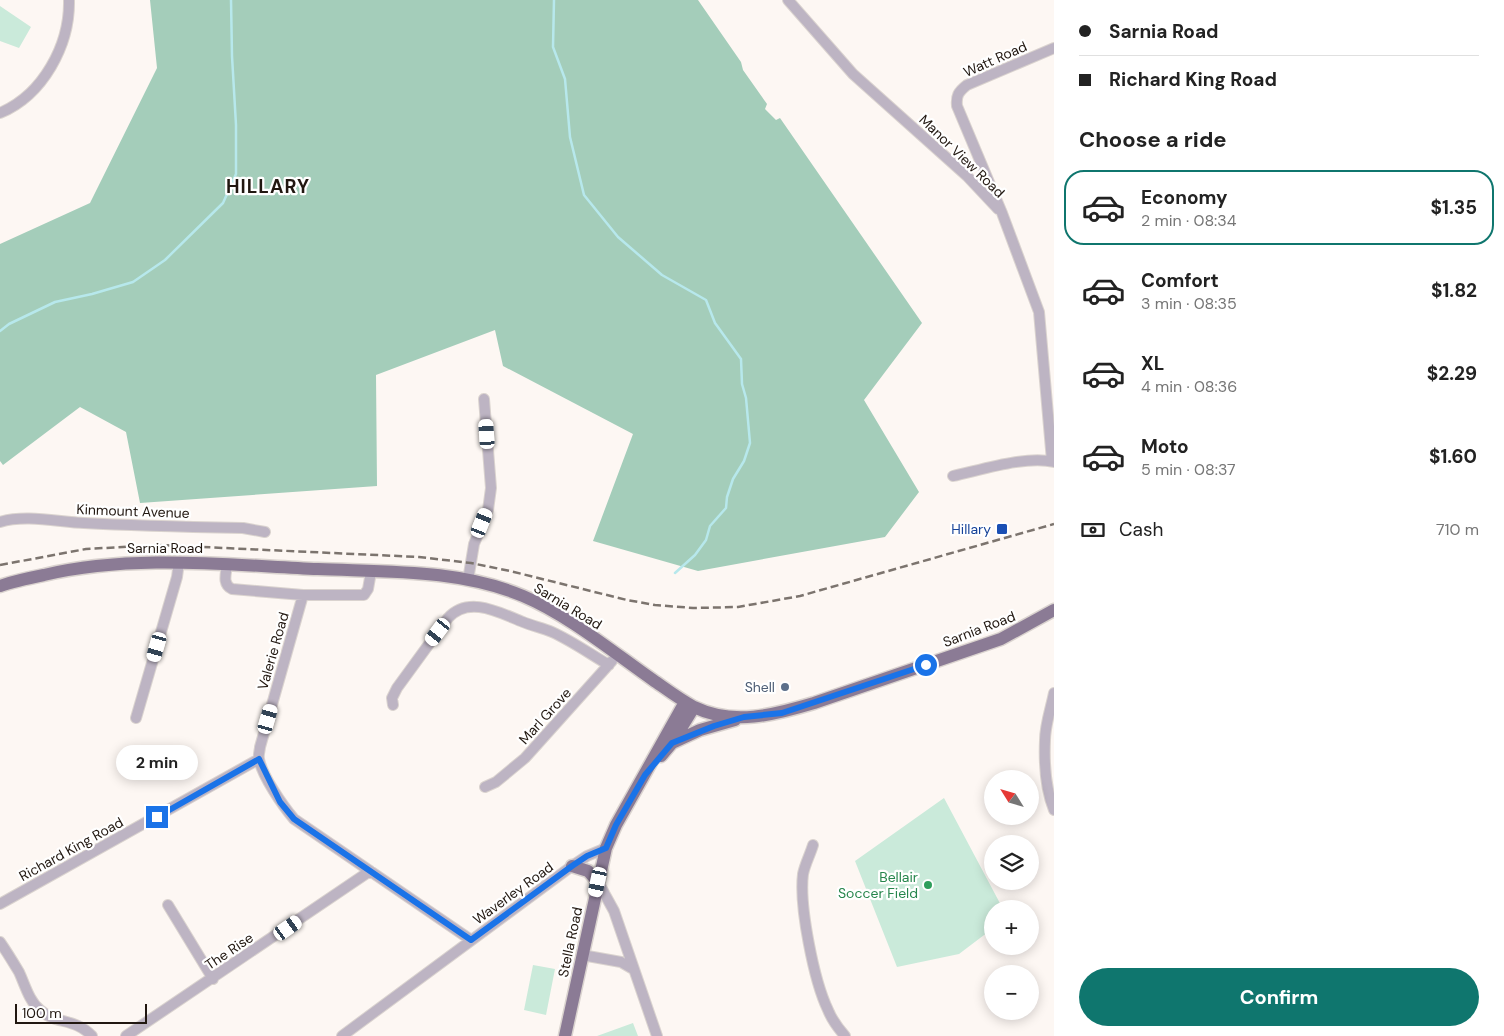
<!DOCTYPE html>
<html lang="en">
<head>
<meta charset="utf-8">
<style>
  body { margin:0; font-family:"DM Sans",sans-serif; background:#f2f2f2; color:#222; height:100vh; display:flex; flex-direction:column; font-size:19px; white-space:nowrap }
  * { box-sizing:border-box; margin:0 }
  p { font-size:16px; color:#767676 }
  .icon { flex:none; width:28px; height:28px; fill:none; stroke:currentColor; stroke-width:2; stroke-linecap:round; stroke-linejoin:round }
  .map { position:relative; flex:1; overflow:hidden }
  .side { display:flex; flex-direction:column; background:#fff; width:450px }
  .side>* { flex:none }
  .banner { display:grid; align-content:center; height:110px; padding:0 25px; background:#fff }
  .needle { width:32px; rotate:307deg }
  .controls { position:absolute; left:984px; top:770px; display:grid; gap:10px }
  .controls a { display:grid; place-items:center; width:55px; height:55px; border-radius:50%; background:#fff; box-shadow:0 2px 12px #0003; font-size:25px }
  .scale { position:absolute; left:15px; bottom:12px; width:132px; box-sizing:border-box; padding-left:5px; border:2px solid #211710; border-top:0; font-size:14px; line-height:18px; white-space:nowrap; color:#211710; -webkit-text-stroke:4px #fff; paint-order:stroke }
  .end { position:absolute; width:22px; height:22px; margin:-11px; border:6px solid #1a73e8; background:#fff; box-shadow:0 0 0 2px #fff }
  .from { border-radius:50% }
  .bubble { position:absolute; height:35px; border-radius:18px; background:#fff; box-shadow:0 2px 12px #0003; font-size:16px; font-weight:700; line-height:35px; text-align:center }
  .car { position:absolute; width:15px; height:30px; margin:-15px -8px; border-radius:6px; box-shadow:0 0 4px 1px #0007; background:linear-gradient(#fff 24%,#345 0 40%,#fff 0 76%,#345 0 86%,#fff 0) }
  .banner b { display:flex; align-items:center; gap:18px; height:48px; font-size:19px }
  .banner b+b { border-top:1px solid #e0e0e0 }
  .banner i { width:12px; height:12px; background:#222 }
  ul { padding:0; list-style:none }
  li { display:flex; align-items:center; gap:15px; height:75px; margin:0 10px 8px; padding:0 15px; border:2px solid transparent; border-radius:20px }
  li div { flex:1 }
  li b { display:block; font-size:19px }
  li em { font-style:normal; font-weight:700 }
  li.current { border-color:#0f766e }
  li>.icon { width:45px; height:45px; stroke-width:1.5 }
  h2 { padding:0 25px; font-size:22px; line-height:60px }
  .pay { display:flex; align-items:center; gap:12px; height:55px; padding:0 25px; font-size:19px }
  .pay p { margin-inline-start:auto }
  .cta { display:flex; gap:10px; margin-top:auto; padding:10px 25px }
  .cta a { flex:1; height:58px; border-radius:30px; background:#0f766e; color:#fff; font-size:20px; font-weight:700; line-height:58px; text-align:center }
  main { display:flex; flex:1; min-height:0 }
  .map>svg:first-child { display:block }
  .green { fill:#caeada }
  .forest { fill:#a4cdba }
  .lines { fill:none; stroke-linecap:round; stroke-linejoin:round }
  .stream { stroke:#b7e8ec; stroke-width:2.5 }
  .minor-casing { stroke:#dad3cf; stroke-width:12 }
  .major-casing { stroke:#dad3cf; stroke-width:15 }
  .minor { stroke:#bdb4c3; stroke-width:10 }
  .major { stroke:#8b7b95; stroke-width:12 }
  .rail { stroke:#7c746e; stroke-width:2.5; stroke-dasharray:8 4; stroke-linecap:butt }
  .route { stroke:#1a73e8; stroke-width:6 }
  .transit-dot { fill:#1a4fb4; stroke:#fff; stroke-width:2 }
  .service-dot { fill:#5c6f8a; stroke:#fff; stroke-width:2 }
  .leisure-dot { fill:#2e9e5b; stroke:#fff; stroke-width:2 }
  .labels { text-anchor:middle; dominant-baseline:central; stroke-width:4.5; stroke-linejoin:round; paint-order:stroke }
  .street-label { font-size:14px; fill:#211710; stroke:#fff }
  .transit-label { font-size:14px; fill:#164399; stroke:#fff; text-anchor:end }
  .service-label { font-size:14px; fill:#4e5e75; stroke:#fff; text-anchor:end }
  .leisure-label { font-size:14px; fill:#27864d; stroke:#fff; text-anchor:end }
  .district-label { font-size:19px; font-weight:bold; letter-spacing:1px; fill:#211710; stroke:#fff }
</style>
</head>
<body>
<main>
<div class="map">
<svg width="1054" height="1036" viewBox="0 0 1054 1036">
  <rect width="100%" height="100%" fill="#fdf7f3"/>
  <!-- green -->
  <path class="green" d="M 0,6 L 31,27 L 19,48 L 0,41 Z
    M 944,798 L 1003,909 L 992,909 L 992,929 L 959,954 L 897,967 L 855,861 Z
    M 533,965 L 555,969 L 546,1015 L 524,1010 Z
    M 633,1023 L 638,1036 L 597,1036 Z"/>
  <!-- forest -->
  <path class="forest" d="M 150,0 L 698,0 L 741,62 L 743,70 L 767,104 L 765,109 L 776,120 L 780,118 L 922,323 L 864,400 L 919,492 L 885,537 L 698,571 L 593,541 L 633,434 L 503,366 L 495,330 L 376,375 L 377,486 L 140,503 L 126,432 L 80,407 L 3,465 L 0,461 L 0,244 L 90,203 L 157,68 Z"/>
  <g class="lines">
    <!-- stream -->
    <path class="stream" d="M 554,0 L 553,47 L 565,79 L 570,137 L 584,195 L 618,237 L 662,275 L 706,300 L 715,323 L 741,359 L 742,384 L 746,398 L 750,443 L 744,461 L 733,479 L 727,497 L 726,508 L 710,526 L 706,540 L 695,555 L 675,573
      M 0,331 L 9,324 L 55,302 L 92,294 L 133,282 L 165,260 L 223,203 L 236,174 L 236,125 L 232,56 L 231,0"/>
    <!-- minor casing -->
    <g class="minor-casing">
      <path id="minor" d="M 788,0 L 853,74 L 967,176 L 998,209
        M 0,113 C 43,95 70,45 69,0
        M 1052,461 L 1039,312 L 1002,213 L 957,106 C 956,96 958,92 967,85 L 1054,48
        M 953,476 C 981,470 1027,455 1054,462
        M 0,522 C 25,514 59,522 84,523 C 137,526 190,527 243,528 L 265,532
        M 227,565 C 226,574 222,584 232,589 L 303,595 L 364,595 L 368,589 L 371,572
        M 468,580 L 474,544 L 488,510 L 491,488 L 484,399
        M 303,595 L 260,747 C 260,750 258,755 259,759 C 262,776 283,806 294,819 L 471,940
        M 1054,693 C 1051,708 1045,725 1045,740 C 1044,762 1046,790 1054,810
        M 393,705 L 392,698 L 397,688 L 448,618 C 469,595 500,613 523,622 C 533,626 543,628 552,632 C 572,641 590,654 609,665
        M 136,718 L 177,577 L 179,562
        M 485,787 L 496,782 L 525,758 L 612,661
        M 813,845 C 810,855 805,864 803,874 C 799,906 814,981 828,1010 C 832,1020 838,1028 845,1036
        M 598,882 L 614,911 L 657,1036
        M 0,904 L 259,759
        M 168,905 L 213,979
        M 0,942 C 7,952 13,962 19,972 C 25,985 29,1001 40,1010 C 56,1025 74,1017 92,1036
        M 582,955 L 621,962 L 633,969
        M 126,1036 L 370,871
        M 342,1036 L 572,866 L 587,856 L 606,848"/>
    </g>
    <!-- major casing -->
    <g class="major-casing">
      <path id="major" d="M 0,586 C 14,581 29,578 44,575 C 134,554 227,565 318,569 C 386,572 459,569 523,596 C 568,615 613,652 653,680 C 666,689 679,699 694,707 C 733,726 774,715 814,703 L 1001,639 L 1054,610
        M 672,743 L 700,730 L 735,720
        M 661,756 L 672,743 L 694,707
        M 572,866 L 588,871 L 598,882
        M 565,1036 L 606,848 L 616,825 L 685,702"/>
    </g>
    <!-- minor -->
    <use href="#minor" class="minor"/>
    <!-- major -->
    <use href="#major" class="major"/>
    <!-- rail -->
    <path class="rail" d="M 0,565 L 86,549 L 159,545 L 419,557 L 471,563 L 510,571 L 627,600 L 655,605 L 693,608 L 738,607 L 800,596 L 1054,524"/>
  </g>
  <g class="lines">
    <!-- route -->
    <path class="route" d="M 157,817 L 259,759 L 280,802 L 294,819 L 471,940 L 572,866 L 587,856 L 606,848 L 616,825 L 645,775 L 672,743 L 714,726 L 744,717 L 782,713 L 926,665"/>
  </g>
  <!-- markers -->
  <rect class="transit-dot" x="996" y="523" width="12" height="12" rx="2.5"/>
  <circle class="service-dot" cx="785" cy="687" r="5"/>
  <circle class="leisure-dot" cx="928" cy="885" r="5"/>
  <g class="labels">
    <!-- street labels -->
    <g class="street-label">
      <text transform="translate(995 59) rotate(-24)">Watt Road</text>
      <text transform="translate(962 156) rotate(44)">Manor View Road</text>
      <text transform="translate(133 511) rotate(2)">Kinmount Avenue</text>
      <text x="165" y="548">Sarnia Road</text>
      <text transform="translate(568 606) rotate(31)">Sarnia Road</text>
      <text transform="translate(979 629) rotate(-21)">Sarnia Road</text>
      <text transform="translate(273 651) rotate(-74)">Valerie Road</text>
      <text transform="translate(545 716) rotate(-48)">Marl Grove</text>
      <text transform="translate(71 849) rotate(-29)">Richard King Road</text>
      <text transform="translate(513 893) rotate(-36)">Waverley Road</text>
      <text transform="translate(570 942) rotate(-78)">Stella Road</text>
      <text transform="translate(229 951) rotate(-34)">The Rise</text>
    </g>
    <!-- transit labels -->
    <g class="transit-label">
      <text x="991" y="529">Hillary</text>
    </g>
    <!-- service labels -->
    <g class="service-label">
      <text x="775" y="687">Shell</text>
    </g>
    <!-- leisure labels -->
    <g class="leisure-label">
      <text x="918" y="877">Bellair<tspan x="918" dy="16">Soccer Field</tspan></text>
    </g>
    <!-- district labels -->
    <g class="district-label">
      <text x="268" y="186">HILLARY</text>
    </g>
  </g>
</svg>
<div class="controls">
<a><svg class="needle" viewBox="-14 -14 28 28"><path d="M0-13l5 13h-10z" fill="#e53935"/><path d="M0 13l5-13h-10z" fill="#767676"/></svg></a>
<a><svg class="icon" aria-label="layers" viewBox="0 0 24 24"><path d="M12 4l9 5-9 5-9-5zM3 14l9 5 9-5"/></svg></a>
<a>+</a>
<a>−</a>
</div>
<div class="scale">100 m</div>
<i class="end from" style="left:926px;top:665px"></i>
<i class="end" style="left:157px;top:817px"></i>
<div class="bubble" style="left:116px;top:745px;width:82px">2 min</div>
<i class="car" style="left:487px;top:434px;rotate:356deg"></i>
<i class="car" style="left:482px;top:523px;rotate:22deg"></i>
<i class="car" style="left:438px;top:632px;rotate:217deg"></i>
<i class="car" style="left:157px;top:647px;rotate:196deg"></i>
<i class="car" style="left:268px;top:719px;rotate:16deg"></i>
<i class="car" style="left:598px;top:882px;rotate:192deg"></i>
<i class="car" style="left:288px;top:928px;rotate:55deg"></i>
</div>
<section class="side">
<div class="banner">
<b><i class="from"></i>Sarnia Road</b>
<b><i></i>Richard King Road</b>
</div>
<h2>Choose a ride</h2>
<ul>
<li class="current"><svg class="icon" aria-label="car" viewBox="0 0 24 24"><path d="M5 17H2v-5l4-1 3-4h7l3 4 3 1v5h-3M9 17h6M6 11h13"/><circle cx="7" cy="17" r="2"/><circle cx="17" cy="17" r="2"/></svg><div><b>Economy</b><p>2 min · 08:34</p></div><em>$1.35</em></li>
<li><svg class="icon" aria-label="car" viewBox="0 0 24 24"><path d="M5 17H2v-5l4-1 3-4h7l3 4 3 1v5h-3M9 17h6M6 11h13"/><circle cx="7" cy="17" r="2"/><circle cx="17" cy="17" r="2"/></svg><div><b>Comfort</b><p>3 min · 08:35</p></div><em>$1.82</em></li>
<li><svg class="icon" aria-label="car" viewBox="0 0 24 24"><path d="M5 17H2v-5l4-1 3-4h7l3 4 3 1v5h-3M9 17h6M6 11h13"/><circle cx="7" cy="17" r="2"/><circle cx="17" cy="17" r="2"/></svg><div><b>XL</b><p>4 min · 08:36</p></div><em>$2.29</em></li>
<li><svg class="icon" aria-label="car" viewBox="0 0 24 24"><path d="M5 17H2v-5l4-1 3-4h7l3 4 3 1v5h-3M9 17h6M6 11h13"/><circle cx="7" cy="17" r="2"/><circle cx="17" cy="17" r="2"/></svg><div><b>Moto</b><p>5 min · 08:37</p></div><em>$1.60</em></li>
</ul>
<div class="pay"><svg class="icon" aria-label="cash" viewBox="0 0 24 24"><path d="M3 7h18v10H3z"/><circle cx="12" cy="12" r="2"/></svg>Cash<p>710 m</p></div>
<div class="cta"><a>Confirm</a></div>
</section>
</main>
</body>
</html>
